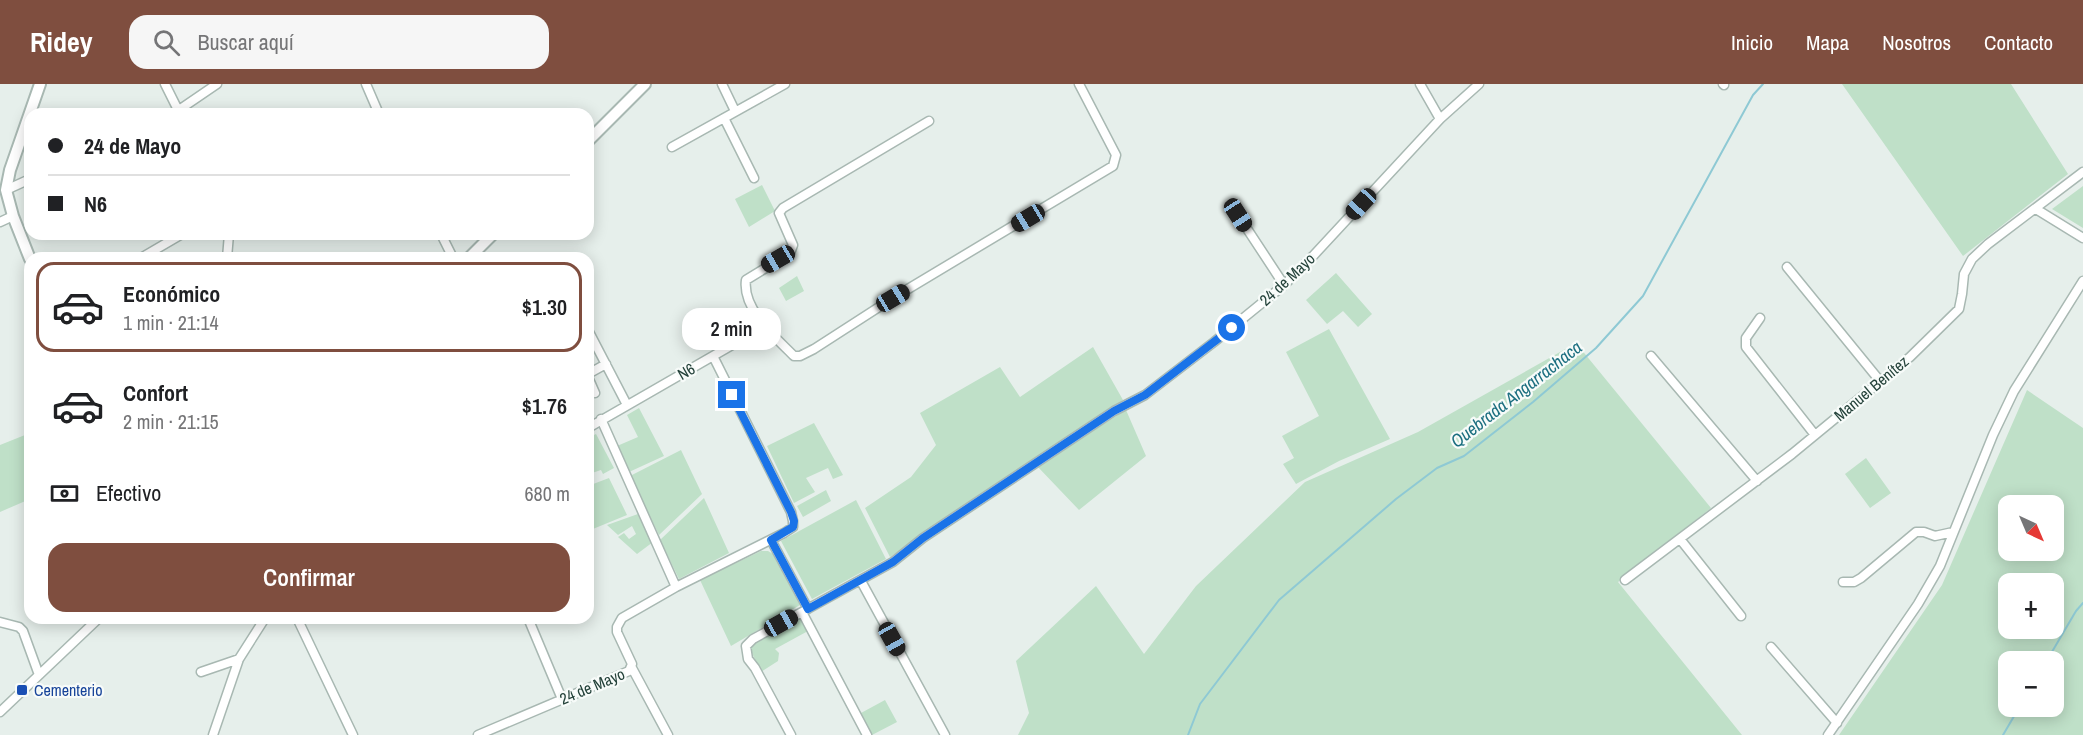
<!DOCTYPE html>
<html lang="es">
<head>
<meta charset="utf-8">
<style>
  body { margin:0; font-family:"Archivo Narrow",sans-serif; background:#f6f6f6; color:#202124; height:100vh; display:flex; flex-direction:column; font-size:22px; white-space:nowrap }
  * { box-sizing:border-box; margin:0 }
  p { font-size:20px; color:#757577 }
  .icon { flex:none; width:33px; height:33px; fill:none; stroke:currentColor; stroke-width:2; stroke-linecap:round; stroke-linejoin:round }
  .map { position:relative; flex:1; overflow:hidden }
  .panel { position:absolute; left:24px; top:168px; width:570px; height:372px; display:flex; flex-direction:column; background:#fff; border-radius:18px; box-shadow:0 3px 15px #0003 }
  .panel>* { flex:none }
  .top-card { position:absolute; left:24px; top:24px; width:570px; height:132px; border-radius:18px; box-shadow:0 3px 15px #0003; display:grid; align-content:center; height:132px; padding:0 24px; background:#fff }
  .needle { width:39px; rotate:136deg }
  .controls { position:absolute; left:1998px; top:411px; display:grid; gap:12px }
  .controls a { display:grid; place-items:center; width:66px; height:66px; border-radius:12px; background:#fff; box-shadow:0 3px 15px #0003; font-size:30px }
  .end { position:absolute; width:27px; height:27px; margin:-14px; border:8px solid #1a73e8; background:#fff; box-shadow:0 0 0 3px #fff }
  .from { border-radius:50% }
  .bubble { position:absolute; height:42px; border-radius:18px; background:#fff; box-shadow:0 3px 15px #0003; font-size:20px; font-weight:600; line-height:42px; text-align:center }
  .car { position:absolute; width:18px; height:36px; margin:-18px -9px; border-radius:8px; box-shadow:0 0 4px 2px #0007; background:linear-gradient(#222 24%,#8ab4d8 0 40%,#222 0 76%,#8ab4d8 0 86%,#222 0) }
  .top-card b { display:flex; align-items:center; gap:21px; height:57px; font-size:22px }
  .top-card b+b { border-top:2px solid #e0e0e0 }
  .top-card i { width:15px; height:15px; background:#202124 }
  ul { padding:10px 0 0; list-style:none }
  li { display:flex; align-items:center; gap:18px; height:90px; margin:0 12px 9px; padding:0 12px; border:3px solid transparent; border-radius:18px }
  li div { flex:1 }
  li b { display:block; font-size:22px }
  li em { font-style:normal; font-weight:600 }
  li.current { border-color:#7f4e3f }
  li>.icon { width:54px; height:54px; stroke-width:1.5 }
  .pay { display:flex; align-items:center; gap:15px; height:66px; padding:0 24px; font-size:22px }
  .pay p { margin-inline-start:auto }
  .button { display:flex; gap:12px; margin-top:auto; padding:12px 24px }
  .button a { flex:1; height:69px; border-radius:18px; background:#7f4e3f; color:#fff; font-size:24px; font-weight:600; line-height:69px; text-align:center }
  header { display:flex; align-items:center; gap:36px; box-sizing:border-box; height:84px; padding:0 30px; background:#7f4e3f; color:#fff }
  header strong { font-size:28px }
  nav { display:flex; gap:33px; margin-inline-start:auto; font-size:21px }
  .search { width:420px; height:54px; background:#f6f6f6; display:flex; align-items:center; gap:15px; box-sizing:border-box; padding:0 21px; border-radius:18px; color:#757577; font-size:22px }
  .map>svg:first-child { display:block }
  .green { fill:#bfe0c8; fill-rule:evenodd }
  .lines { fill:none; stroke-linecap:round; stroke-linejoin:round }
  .stream { stroke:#8ec9d4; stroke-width:2 }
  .minor-casing { stroke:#a8b8b2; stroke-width:11 }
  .tertiary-casing { stroke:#a8b8b2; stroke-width:14 }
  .minor { stroke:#fff; stroke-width:8 }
  .tertiary { stroke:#fff; stroke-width:10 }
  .route { stroke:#1a73e8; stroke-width:8 }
  .transit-dot { fill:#1a4fb4; stroke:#f7fbf9; stroke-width:2 }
  .labels { text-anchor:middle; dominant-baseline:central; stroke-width:4.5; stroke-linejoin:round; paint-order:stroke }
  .street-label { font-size:16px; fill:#24423a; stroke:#f7fbf9 }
  .transit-label { font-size:16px; fill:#164399; stroke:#f7fbf9; text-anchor:start }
  .water-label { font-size:18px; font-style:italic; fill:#1c6f80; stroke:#f7fbf9 }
</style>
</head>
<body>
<header>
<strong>Ridey</strong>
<div class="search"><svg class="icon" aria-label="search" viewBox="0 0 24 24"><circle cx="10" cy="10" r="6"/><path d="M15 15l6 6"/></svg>Buscar aquí</div>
<nav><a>Inicio</a><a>Mapa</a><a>Nosotros</a><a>Contacto</a></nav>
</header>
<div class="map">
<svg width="2083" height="651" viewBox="0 0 2083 651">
  <rect width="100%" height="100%" fill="#e6efeb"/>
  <!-- green -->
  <path class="green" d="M 1842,0 L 2011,0 L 2068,90 L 1963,172 Z
    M 762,101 L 775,127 L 749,143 L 735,115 Z
    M 2083,102 L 2083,144 L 2052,125 Z
    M 1336,189 L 1372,230 L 1358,243 L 1343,227 L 1327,240 L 1306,216 Z
    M 797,192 L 804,207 L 786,217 L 779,204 Z
    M 1329,245 L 1390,355 L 1339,377 L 1296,400 L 1283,380 L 1294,374 L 1282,352 L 1319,332 L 1286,268 Z
    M 1576,259 L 1711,424 L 1618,498 L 1742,651 L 1018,651 L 1029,629 L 1016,577 L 1096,502 L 1144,570 L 1196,502 L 1305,398 L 1418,348 Z
    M 1093,263 L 1123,316 L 890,473 L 865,424 L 911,393 L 936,361 L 920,329 L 1000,283 L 1020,313 Z
    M 2027,306 L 2083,344 L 2083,651 L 1839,651 L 1942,501 ZM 2008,422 L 2054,422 L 2054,466 L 2008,466 ZM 2008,500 L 2054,500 L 2054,544 L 2008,544 ZM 2008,578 L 2054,578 L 2054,622 L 2008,622 Z
    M 639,324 L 664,372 L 629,388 L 617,362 L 638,353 L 627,331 Z
    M 1126,326 L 1146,372 L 1079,426 L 1037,382 Z
    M 814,339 L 843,391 L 833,395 L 828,384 L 806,394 L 815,408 L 794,419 L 767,362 Z
    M 30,349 L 30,415 L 0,428 L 0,361 Z
    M 596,350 L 614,384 L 603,390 L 601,386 L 592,389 L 593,397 L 588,399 L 588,354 Z
    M 681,366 L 702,410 L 659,451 L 630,392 Z
    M 1866,374 L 1891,409 L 1870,424 L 1845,390 Z
    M 609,394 L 627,431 L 588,447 L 588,402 Z
    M 826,406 L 831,417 L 803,433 L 797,422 Z
    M 704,414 L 729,469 L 679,495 L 660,456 Z
    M 856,416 L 886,475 L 812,515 L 781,457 Z
    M 638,430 L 653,458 L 637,470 L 618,453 L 624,449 L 629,455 L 636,450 L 632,442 L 618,451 L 607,441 Z
    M 761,467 L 768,467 L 773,470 L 800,521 L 731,562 L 700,496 Z
    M 799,533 L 808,547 L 775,565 L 779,569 L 778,577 L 761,588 L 750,565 L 761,553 Z
    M 885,616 L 897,638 L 872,651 L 861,629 Z"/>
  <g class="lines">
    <!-- stream -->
    <path class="stream" d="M 2046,578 L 2076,527 L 2083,519
      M 1188,651 L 1200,620 L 1279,516 L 1396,415 L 1437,384 L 1464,372 L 1533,318 L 1596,264 L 1643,212 L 1753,11 L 1763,0
      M 2003,651 L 2020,622"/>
    <!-- minor casing -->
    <g class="minor-casing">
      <path id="minor" d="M 165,0 L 180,30
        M 366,0 L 379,30
        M 722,0 L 735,27
        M 1420,0 L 1440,35
        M 1723,0 L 1724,1
        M 173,30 L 217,0
        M 724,34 L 754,94
        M 929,37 L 783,124 L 779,129 L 793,161 L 790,169 L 746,196 C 742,225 775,253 794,272 L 800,272 L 814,265 L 893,214 L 1113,82 L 1116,71 L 1079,0
        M 672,63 L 785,0
        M 6,106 L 30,95
        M 2036,125 L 2083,154
        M 1238,131 L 1284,201
        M 0,138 L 13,132
        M 441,150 L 453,174
        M 141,174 L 182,150
        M 227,174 L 229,150
        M 1787,183 L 1880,297
        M 1760,234 L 1746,254 L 1746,263 L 1815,351
        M 588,246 L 627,321
        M 713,272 L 765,242
        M 1651,272 L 1757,397
        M 588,290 L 606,280
        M 588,293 L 595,309
        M 601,335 L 676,503
        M 1680,455 L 1741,532
        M 771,456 L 808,525
        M 1625,496 L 1792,370 L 1910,273 L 1959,225 L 1962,210 L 1964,190 L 1972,175 L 1988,160 L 2083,88
        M 861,497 L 945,651
        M 1843,498 L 1854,498 L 1861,494 L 1916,448 L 1924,448 L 1935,452 L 1953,448
        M 802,528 L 867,651
        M 297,534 L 353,651
        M 528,534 L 562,615
        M 0,538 L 19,543 L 23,547 L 39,591
        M 1771,563 L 1837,639
        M 632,584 L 668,651
        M 201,588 L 239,575
        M 0,628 L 99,534
        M 213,651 L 239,575 L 265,534
        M 478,651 L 629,587 L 632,580 L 617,548 L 617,543 L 622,534 L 676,503 L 784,449 L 793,443 L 793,437 L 791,428 L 713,272 L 588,344
        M 791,651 L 755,584 L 748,575 L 746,562 L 753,555 L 893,478 L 923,454 L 1114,327 L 1145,311 L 1214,258 L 1284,201 L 1313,172 L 1440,35 L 1479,0
        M 1828,651 L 1918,520 L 1940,482 L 1993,351 L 2014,307 L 2083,197"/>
    </g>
    <!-- tertiary casing -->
    <g class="tertiary-casing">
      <path id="tertiary" d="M 588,57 L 645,0
        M 469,174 L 493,150
        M 30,175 L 13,132 L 6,106 L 10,86 L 40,0"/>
    </g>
    <!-- minor -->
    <use href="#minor" class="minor"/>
    <!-- tertiary -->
    <use href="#tertiary" class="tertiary"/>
  </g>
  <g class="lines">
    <!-- route -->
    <path class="route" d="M 732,311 L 791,428 L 794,437 L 793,443 L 771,456 L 808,525 L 893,478 L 923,454 L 1114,327 L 1145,311 L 1232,244"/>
  </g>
  <!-- markers -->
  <rect class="transit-dot" x="16" y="600" width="12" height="12" rx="3"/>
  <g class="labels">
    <!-- street labels -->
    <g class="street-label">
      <text transform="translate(1287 195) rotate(-43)">24 de Mayo</text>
      <text transform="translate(686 287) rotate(-30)">N6</text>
      <text transform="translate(1871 304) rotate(-40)">Manuel Benítez</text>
      <text transform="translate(592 602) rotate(-23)">24 de Mayo</text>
    </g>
    <!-- transit labels -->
    <g class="transit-label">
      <text x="34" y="606">Cementerio</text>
    </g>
    <!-- water labels -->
    <g class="water-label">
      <text transform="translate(1516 310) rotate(-38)">Quebrada Angarrachaca</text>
    </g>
  </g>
</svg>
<div class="controls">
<a><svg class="needle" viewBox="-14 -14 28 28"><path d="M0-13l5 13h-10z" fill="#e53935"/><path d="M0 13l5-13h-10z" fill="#757577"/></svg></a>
<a>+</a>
<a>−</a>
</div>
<i class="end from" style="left:1232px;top:244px"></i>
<i class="end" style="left:732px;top:311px"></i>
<div class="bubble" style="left:682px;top:224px;width:99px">2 min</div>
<i class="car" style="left:1361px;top:120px;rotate:223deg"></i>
<i class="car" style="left:1238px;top:131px;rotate:147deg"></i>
<i class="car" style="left:1028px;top:134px;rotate:239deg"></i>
<i class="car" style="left:778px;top:175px;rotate:240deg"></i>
<i class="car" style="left:893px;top:214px;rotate:59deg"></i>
<i class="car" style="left:781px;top:539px;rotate:61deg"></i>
<i class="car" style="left:892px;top:555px;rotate:151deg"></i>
<div class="top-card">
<b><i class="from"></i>24 de Mayo</b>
<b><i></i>N6</b>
</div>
<section class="panel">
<ul>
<li class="current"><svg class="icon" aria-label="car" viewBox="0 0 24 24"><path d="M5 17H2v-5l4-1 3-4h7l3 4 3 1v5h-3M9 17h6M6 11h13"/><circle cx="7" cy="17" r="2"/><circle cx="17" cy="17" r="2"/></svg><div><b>Económico</b><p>1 min · 21:14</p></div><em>$1.30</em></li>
<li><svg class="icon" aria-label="car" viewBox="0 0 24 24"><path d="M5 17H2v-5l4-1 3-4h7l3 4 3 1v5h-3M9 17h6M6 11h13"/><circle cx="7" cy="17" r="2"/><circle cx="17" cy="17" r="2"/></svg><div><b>Confort</b><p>2 min · 21:15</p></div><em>$1.76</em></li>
</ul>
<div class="pay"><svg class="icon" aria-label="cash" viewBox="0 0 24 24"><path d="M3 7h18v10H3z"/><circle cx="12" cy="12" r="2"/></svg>Efectivo<p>680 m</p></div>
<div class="button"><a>Confirmar</a></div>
</section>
</div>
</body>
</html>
